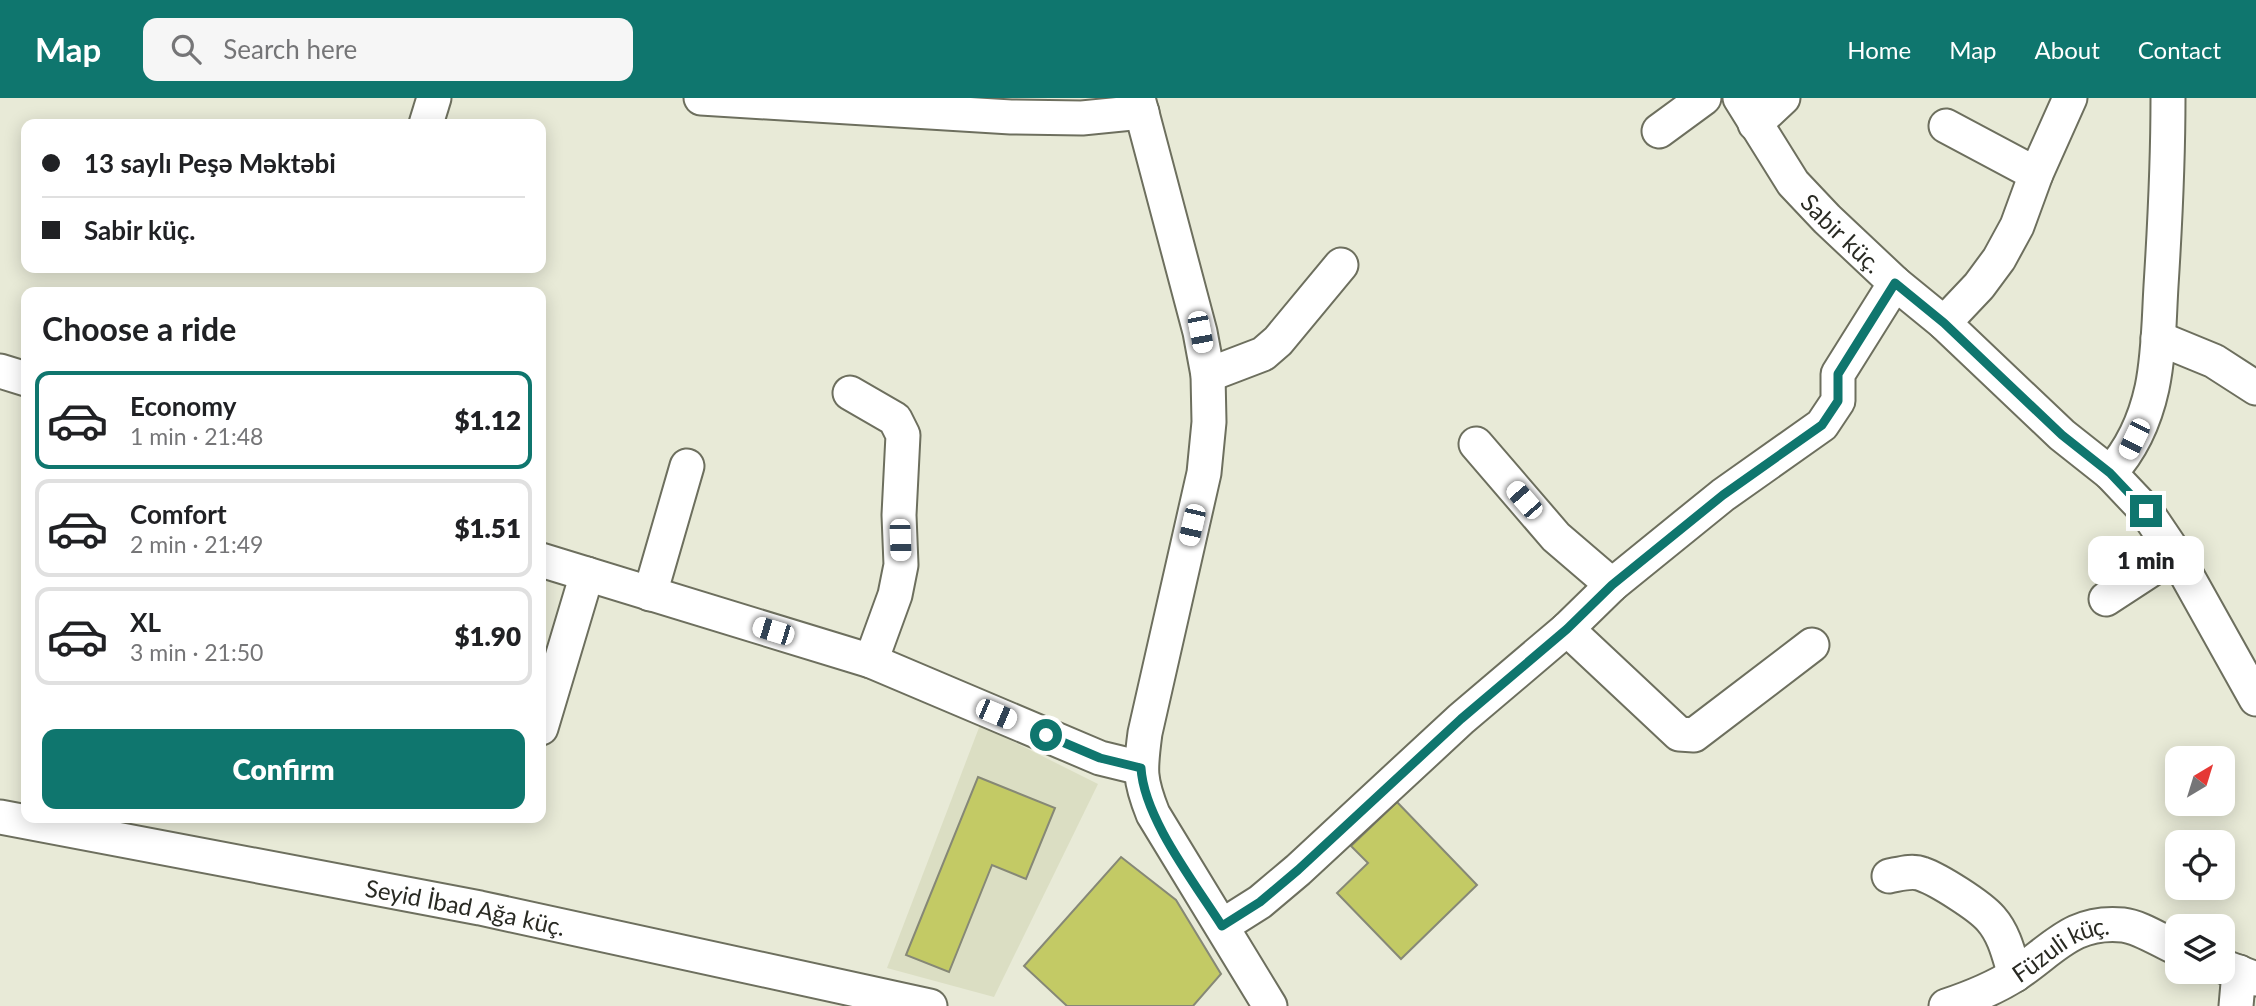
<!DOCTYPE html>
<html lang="en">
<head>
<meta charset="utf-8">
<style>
  body { margin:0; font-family:Lato,sans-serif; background:#f6f6f6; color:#202124; height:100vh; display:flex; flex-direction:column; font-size:26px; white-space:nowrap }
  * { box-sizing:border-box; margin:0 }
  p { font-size:23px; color:#757577 }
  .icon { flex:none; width:38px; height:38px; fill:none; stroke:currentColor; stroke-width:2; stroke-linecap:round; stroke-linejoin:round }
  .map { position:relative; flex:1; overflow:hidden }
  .side { position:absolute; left:21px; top:189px; width:525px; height:536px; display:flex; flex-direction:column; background:#fff; border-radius:14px; box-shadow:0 4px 18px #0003 }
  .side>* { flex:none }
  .hud { position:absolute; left:21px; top:21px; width:525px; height:154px; border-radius:14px; box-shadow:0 4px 18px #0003; display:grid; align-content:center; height:154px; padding:0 21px; background:#fff }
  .needle { width:46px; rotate:38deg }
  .controls { position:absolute; left:2165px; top:648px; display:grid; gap:14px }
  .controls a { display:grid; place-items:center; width:70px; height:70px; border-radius:14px; background:#fff; box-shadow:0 4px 18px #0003; font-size:35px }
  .end { position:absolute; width:32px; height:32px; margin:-16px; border:9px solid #0f766e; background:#fff; box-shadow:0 0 0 4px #fff }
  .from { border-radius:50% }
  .bubble { position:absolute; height:49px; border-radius:14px; background:#fff; box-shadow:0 4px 18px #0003; font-size:23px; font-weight:800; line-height:49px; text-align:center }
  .car { position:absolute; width:21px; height:42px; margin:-21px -10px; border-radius:9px; box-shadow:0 0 5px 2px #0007; background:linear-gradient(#fff 24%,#345 0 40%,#fff 0 76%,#345 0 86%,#fff 0) }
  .hud b { display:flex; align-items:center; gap:24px; height:66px; font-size:26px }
  .hud b+b { border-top:2px solid #e0e0e0 }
  .hud i { width:18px; height:18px; background:#202124 }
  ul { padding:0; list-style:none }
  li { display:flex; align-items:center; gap:21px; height:98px; margin:0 14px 10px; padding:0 7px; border:4px solid #e0e0e0; border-radius:14px }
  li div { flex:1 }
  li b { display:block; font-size:26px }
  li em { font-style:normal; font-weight:800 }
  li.on { border-color:#0f766e }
  li>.icon { width:63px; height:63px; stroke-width:1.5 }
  h2 { padding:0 21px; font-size:32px; line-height:84px }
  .button { display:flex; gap:14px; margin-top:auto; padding:14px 21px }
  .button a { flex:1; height:80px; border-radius:14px; background:#0f766e; color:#fff; font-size:28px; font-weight:800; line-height:80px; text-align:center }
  header { display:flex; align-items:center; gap:42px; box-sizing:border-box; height:98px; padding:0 35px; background:#0f766e; color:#fff }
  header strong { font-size:33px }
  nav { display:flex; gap:38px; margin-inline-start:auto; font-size:24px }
  .search { width:490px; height:63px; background:#f6f6f6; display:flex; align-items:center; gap:18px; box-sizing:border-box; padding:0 24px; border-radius:14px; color:#757577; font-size:26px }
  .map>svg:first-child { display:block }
  .built { fill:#dbdec3 }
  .building { fill:#c3ca65; stroke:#868876; stroke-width:2 }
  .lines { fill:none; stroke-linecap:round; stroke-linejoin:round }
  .minor-casing { stroke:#6d6f5e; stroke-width:37 }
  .minor { stroke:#fff; stroke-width:33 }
  .route { stroke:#0f766e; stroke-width:9 }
  .labels { text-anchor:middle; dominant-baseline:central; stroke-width:5; stroke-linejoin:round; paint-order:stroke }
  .street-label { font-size:24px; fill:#292a23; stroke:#e8ead7 }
</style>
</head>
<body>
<header>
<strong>Map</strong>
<div class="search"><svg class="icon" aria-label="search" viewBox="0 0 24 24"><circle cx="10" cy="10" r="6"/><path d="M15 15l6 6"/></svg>Search here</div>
<nav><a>Home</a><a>Map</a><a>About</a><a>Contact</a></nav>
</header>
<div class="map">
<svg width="2256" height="908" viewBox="0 0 2256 908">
  <rect width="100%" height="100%" fill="#e8ead7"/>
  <!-- built -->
  <path class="built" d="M 980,627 L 1098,686 L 994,899 L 887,870 Z"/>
  <!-- building -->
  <path class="building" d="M 978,679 L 1055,710 L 1026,781 L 992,767 L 949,874 L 906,857 Z
    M 1397,704 L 1477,787 L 1401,861 L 1337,795 L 1368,765 L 1351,748 Z
    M 1121,759 L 1176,802 L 1221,876 L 1193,908 L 1067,908 L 1024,868 Z"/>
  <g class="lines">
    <!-- minor casing -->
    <g class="minor-casing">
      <g id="minor">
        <path d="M 701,0 L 1011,19 L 1082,20 L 1142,14"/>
        <path d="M 1138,0 L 1200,234 L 1208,277 L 1209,324 L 1204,375 L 1145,635 C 1140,672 1139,681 1153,716 L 1270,908"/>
        <path id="s1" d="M 1740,0 L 1793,85 L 1827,121 L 1895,185 L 1944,225 L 2062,337 L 2110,375 L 2146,413 L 2175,456 L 2256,601"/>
        <path d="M 426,26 L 434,0"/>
        <path d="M 1755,26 L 1783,0"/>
        <path d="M 1946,28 L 2036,76"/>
        <path d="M 1659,33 L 1704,0"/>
        <path d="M 1944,225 L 1979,188 L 1999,161 L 2017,128 L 2036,76 L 2070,0"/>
        <path d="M 2158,240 L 2214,263 L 2256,290"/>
        <path d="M 0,273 L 26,281"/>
        <path d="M 1208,277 L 1263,256 L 1278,243 L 1341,167"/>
        <path d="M 850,295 L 895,321 L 903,337 L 899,417 L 901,467 L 895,497 L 871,563"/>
        <path d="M 1476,346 L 1556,439 L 1612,487"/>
        <path d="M 2110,375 C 2132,351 2145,322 2152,290 C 2159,257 2159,221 2161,188 C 2165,125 2168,63 2168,0"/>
        <path d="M 541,462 L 871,563 L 1100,660 L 1141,670"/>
        <path d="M 650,496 L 687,368"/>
        <path d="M 2106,501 L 2175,456"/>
        <path d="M 1567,531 L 1679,636 L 1694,637 L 1812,547"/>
        <path d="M 541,630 L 587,476"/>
        <path id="s2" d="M 0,719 L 480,810 L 930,908"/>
        <path d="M 1889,778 C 1900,776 1912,772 1922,776 C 1939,782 1980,808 1991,821 C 2005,837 2009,858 2015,877"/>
        <path d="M 1222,828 L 1260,804 L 1298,772 L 1461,621 L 1567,531 L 1612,487 L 1723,397 L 1822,327 L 1838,303 L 1838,276 L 1895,185"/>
        <path d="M 2222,868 L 2256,881"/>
        <path id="s3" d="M 1946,908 C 1970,900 1993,891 2015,877 C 2053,852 2072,822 2123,827 C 2140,829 2161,843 2177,850"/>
        <path d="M 2236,908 L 2239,874"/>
      </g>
    </g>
    <!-- minor -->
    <use href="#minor" class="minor"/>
  </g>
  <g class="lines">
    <!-- route -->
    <path class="route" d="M 1046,637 L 1100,660 L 1141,670 C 1144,720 1194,784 1222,828 L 1260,804 L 1298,772 L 1461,621 L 1567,531 L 1612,487 L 1723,397 L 1822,327 L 1838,303 L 1838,276 L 1895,185 L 1944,225 L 2062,337 L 2110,375 L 2146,413"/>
  </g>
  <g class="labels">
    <!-- street labels -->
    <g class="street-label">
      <text stroke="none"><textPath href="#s1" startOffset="170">Sabir küç.</textPath></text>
      <text stroke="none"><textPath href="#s2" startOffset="474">Seyid İbad Ağa küç.</textPath></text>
      <text stroke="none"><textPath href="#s3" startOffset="130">Füzuli küç.</textPath></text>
    </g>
  </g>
</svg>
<div class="controls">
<a><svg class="needle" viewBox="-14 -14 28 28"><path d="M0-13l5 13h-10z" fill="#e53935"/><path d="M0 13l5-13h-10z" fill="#757577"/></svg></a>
<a><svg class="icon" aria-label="locate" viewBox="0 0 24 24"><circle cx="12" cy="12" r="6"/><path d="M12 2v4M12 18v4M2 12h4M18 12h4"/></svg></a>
<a><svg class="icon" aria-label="layers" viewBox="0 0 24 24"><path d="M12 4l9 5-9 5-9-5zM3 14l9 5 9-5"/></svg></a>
</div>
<i class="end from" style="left:1046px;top:637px"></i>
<i class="end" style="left:2146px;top:413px"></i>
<div class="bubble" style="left:2088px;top:438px;width:116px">1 min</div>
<i class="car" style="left:1200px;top:234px;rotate:169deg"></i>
<i class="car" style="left:2134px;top:341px;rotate:206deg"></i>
<i class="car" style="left:1524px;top:402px;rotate:319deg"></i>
<i class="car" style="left:1192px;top:427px;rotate:193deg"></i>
<i class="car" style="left:900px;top:442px;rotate:178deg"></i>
<i class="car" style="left:773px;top:533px;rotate:287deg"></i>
<i class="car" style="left:996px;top:616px;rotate:113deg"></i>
<div class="hud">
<b><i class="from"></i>13 saylı Peşə Məktəbi</b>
<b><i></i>Sabir küç.</b>
</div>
<section class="side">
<h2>Choose a ride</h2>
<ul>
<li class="on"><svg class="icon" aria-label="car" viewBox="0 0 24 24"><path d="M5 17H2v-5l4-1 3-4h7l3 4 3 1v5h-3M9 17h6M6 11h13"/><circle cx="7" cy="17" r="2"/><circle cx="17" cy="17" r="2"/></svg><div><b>Economy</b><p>1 min · 21:48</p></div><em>$1.12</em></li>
<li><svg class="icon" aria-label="car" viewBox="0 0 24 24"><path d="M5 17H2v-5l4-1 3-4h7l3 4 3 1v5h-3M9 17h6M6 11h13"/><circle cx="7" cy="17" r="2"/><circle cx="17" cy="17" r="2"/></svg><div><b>Comfort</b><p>2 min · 21:49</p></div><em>$1.51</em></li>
<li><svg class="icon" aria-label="car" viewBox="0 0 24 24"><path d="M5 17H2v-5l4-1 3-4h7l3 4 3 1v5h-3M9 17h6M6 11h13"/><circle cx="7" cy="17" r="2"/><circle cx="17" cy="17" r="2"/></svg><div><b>XL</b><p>3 min · 21:50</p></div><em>$1.90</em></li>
</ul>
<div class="button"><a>Confirm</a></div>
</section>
</div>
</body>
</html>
